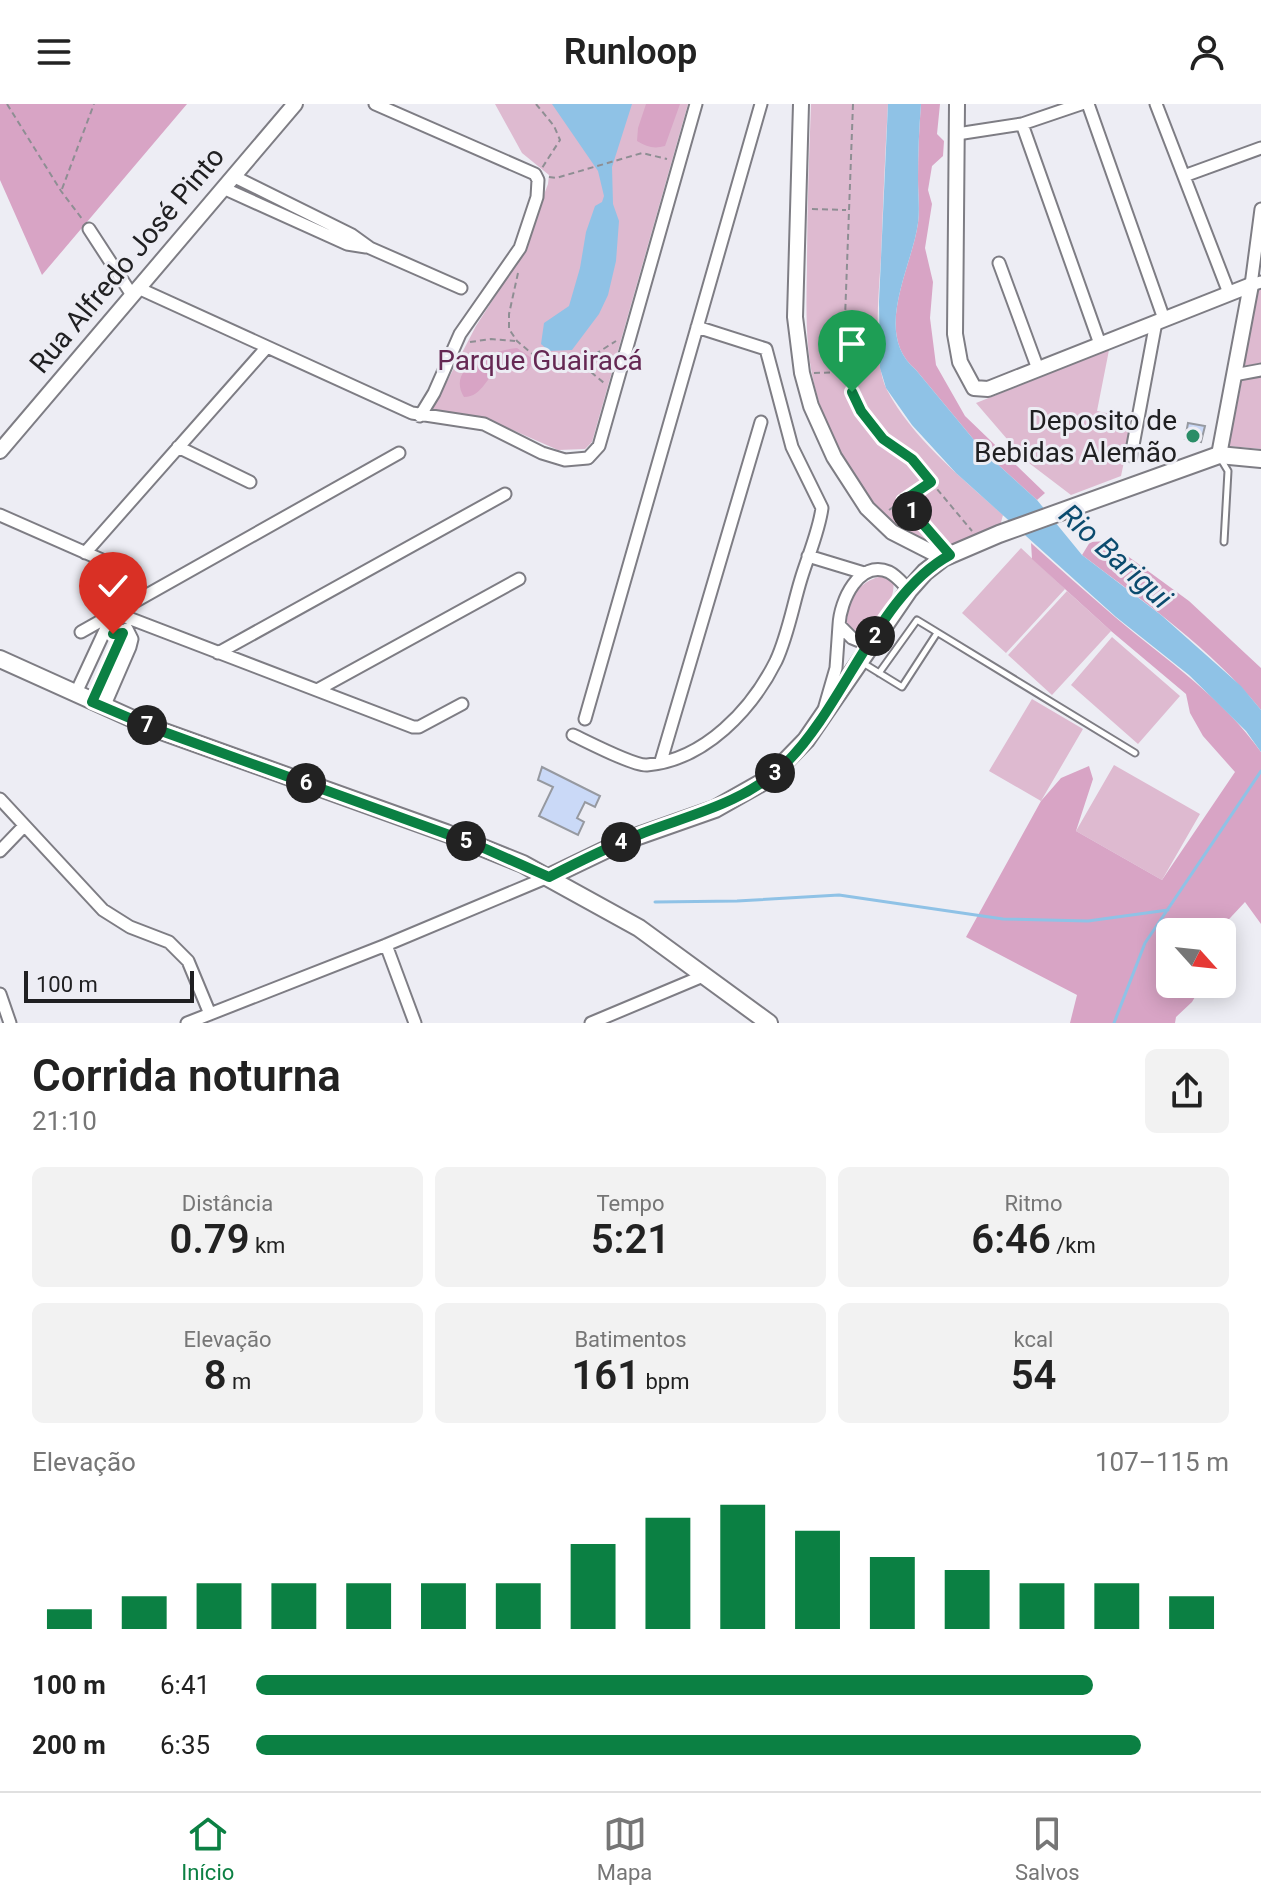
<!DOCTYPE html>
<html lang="pt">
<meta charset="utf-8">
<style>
:root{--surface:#fff;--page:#f2f2f2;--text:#222;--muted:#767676;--line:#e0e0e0;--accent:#0b8043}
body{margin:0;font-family:Roboto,sans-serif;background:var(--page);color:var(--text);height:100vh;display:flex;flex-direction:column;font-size:30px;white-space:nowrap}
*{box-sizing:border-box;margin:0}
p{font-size:26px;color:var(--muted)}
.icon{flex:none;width:44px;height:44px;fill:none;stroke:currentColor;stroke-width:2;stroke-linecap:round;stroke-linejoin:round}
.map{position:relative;height:919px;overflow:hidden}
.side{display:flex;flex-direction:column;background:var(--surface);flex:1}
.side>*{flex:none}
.needle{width:52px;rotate:117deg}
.fabs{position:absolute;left:1156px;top:814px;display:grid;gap:16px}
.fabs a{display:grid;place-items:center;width:80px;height:80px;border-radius:12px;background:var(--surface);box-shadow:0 4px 20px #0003;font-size:40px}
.scale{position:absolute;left:24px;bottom:20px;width:170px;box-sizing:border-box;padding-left:8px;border:4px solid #202022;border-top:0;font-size:22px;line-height:28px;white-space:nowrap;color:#202022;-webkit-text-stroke:6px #ededf4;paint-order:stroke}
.pin{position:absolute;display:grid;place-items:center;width:68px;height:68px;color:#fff;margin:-82px -34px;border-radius:50% 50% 50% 0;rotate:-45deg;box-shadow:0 0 8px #0007}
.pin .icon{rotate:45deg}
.km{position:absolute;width:40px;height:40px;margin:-20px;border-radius:50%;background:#222;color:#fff;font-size:22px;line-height:40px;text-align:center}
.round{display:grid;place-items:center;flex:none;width:84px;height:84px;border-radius:12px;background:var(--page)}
.headline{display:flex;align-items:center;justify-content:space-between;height:136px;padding:0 32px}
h1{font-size:44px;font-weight:600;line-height:60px}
.figures{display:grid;grid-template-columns:repeat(3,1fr);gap:12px;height:136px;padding:8px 32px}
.figures div{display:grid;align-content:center;border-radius:12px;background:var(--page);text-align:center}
.figures b{font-size:40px;font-weight:600}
.figures small{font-size:22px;font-weight:400}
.figures p{font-size:22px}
.chart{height:224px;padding:16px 32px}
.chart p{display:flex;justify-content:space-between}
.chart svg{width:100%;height:144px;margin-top:8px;stroke:var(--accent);stroke-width:6}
ul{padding:0 32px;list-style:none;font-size:26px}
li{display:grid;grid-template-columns:128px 96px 1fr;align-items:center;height:60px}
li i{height:20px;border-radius:10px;background:var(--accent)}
header{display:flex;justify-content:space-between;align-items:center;height:104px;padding:0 32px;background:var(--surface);font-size:36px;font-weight:600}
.tab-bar{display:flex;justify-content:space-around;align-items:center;height:112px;border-top:2px solid var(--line);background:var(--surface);font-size:22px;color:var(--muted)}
.tab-bar a{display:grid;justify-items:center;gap:4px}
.tab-bar .current{color:var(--accent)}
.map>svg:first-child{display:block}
.green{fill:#debad0}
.forest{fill:#d8a4c5}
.water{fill:#8fc2e6}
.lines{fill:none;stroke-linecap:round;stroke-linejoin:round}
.stream{stroke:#8fc2e6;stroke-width:3}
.building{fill:#cad9f7;stroke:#9699a0;stroke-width:2}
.service-casing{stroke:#7e7d84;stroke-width:9}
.minor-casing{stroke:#7e7d84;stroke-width:15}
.tertiary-casing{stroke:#7e7d84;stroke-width:18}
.secondary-casing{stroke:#7e7d84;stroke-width:20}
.path{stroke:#8e8e93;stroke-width:2;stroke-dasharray:6 4;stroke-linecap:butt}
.service{stroke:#fff;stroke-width:5}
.minor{stroke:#fff;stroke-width:11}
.tertiary{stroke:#fff;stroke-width:14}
.secondary{stroke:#fff;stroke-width:16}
.route-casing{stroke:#fff;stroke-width:16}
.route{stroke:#0b8043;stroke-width:10}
.poi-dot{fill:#2a8d67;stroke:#ededf4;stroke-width:3}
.labels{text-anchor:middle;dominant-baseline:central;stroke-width:6;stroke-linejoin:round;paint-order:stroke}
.street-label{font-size:28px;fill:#202022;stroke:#ededf4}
.park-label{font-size:28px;fill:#652853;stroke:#ededf4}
.poi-label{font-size:28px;fill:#202022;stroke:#ededf4;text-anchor:end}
.water-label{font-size:30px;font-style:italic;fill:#0b4b6e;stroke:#ededf4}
</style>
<header><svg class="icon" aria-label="menu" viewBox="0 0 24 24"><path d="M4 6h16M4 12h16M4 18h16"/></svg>Runloop<svg class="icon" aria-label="person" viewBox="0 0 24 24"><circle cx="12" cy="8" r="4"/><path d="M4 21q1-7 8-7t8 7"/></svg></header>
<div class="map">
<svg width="1261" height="919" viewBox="0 0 1261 919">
<rect width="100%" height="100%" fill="#ededf4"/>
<path class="green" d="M495 0H688L592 338 585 345 558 346 483 313 432 306 476 222 521 152 548 80 549 71 522 49Z
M811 0H888C885 51 883 102 881 153 879 186 872 257 887 286 913 335 962 374 1003 411L1000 422C985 429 970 437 955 441 920 451 879 410 862 384 842 354 826 326 817 291 805 250 806 207 807 164 807 110 809 55 811 0Z
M1261 185V259L1244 262 1258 186Z
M1109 246 1097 307 1133 315 1121 372 1071 391 1025 356 976 299Z
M1261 273V345L1229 342 1242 276Z
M1021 444 1065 485 1006 549 962 509Z
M883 472 893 476C897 496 878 515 868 530L857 532C830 512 856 476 883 472Z
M1067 487 1111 527 1052 591 1008 551Z
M1112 533 1180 592 1138 640 1071 581Z
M1032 595 1083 625 1041 697 989 667Z
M1114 661 1200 710 1162 776 1076 727Z"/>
<path class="forest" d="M0 0H187L42 171 0 76Z
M646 0H680L665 42C654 45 647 43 637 37L638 24Z
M921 0H940L937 30 944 37 943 52 932 62 928 86 932 100 925 144 933 178 930 214 936 261 965 312 1045 389 1037 396 984 348 916 266C872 229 912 164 918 119 920 105 918 89 918 75 918 50 919 25 921 0Z
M517 244 533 255C529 275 517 266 502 263 486 271 483 293 464 293 445 262 495 246 517 244Z
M1107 437 1189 497 1261 564V606C1212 545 1144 498 1082 451L1090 438Z
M1031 439C1059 464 1087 489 1115 513 1166 556 1222 593 1261 648V820L1245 798 1217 828H1170V880L1202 881 1192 898 1176 913 1175 919H1070L1077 891 966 833 1041 697 1061 674 1089 662 1093 675 1076 727 1162 776 1235 668 1203 632 1190 609 1186 590 1111 527 1032 455Z"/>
<path class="water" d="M552 0H632L612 63 613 100 619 117 616 157 608 191 599 210 572 246 549 247 541 240 544 219 569 202 580 164 586 128 595 102 602 98 604 92 598 67Z
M888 0H921C919 25 918 50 918 75 918 89 920 105 918 119 912 164 872 229 916 266L984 348 1037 396 1082 451 1161 511 1241 582 1261 606V648L1246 627 1189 571 1116 513 956 369 912 321 886 284 880 264 879 198Z"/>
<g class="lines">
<path class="stream" d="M655 798 737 797 839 791 1003 815 1088 817 1168 806
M1114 919 1145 839 1261 667"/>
</g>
<path class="building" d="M1188 319 1205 322 1201 338 1185 335Z
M542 663 600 692 595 703 585 698 577 714 584 718 578 731 539 712 553 683 538 676Z"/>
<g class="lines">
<defs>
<path id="service" d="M1222 357 1228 367 1224 438
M863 559 902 583 937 529
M879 569 917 516 1135 649"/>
<path id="minor" d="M375 0 535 70 538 76 537 93 520 144 460 230 434 289 420 312
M1088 0 1164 215
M1156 0 1229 189
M1022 20 1100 240
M957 30 1022 20 1081 0
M233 72 352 131 370 144 461 184
M1184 72 1261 44
M223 84 347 140 366 143
M1261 105 1251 181 1261 178
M89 125 132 191
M999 159 1038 265
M138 184 412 309 484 320 542 349 565 356 588 354 599 342 696 0
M1234 271 1261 266
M178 343 250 378
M1131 352 1156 218
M0 411 109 459
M85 449 267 243
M808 452 864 469
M126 513 413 623H419L462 600
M81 528 399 349
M869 541 852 534 839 521C840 497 859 455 889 468 897 472 903 480 909 486
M218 549 505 390
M317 586 519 475
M75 591 107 522
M92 598 123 529
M825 602 836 564 839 521
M104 603 130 543 132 535 127 525
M585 615 761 0
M573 631C588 638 634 662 647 661 705 656 752 605 776 557 788 531 793 501 801 475 808 452 819 427 822 404L792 343 766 245 697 223
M661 657 761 318
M0 695 103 806 130 823 169 838 188 857 210 910
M0 747 24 722
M386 841 415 919
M0 890 10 919
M187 919 386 841 548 773
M591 919 703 872"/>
<path id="tertiary" d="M801 0 795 213 802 269 811 302 834 353 867 404 892 428 943 454
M957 0 955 230 960 258 974 284 988 285 1251 181
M0 347 295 0
M1219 351 1251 181"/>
<path id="secondary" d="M0 555 153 624 446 729 523 760 639 824 769 919
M549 773 624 737 715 705 768 675 806 636 909 486 925 468 943 454 999 430 1219 351 1261 355"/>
</defs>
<use href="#service" class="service-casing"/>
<use href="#minor" class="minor-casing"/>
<use href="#tertiary" class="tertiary-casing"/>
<use href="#secondary" class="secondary-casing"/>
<path class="path" d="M7 0 61 87 83 116
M536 0 554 22 560 36 542 64
M853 0 845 214 851 248 852 288 861 307 883 335 912 355 972 427
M549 73 556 74 642 49 667 55
M62 85 94 0
M812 105 846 106
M518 169 509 210V225L517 237 542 258 570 262 586 256 616 237
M470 238 491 235 515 237
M572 262 591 268 604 279
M814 269 851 268
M903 397 936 435
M889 406 930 379"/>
<use href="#service" class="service"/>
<use href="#minor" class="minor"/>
<use href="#tertiary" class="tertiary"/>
<use href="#secondary" class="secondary"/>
</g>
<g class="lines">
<defs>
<path id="route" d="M113 530 123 529 92 598 153 624 477 741 549 773C580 757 611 742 643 729 693 710 744 699 785 660 844 603 879 489 950 451L903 397 931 378 912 355 883 335 861 307 852 288"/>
</defs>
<use href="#route" class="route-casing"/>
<use href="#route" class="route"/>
</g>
<circle class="poi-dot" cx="1193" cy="332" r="8"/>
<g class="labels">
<g class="street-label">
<text transform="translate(127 156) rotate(-50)">Rua Alfredo José Pinto</text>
</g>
<g class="park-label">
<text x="540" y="256">Parque Guairacá</text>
</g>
<g class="poi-label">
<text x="1177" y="316">Deposito de<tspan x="1177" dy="32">Bebidas Alemão</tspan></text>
</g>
<g class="water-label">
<text transform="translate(1116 452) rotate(42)">Rio Barigui</text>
</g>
</g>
</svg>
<div class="fabs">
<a><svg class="needle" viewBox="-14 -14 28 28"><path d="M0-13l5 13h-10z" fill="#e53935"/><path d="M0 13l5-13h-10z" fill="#767676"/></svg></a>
</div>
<div class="scale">100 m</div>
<div class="pin" style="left:852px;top:288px;background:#1e9e55"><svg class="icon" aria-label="arrive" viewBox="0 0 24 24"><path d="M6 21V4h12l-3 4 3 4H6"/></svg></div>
<div class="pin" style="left:113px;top:530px;background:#d93025"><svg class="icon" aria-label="check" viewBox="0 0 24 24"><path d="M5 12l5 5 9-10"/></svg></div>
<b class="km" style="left:912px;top:407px">1</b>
<b class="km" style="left:875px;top:532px">2</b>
<b class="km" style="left:775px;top:669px">3</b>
<b class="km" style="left:621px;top:738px">4</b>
<b class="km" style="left:466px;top:737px">5</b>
<b class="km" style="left:306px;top:679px">6</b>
<b class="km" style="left:147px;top:621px">7</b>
</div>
<section class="side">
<div class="headline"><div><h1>Corrida noturna</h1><p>21:10</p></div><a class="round"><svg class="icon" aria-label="share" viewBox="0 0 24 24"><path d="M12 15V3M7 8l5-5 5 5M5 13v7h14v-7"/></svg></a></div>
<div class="figures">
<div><p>Distância</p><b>0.79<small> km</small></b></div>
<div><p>Tempo</p><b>5:21</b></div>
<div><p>Ritmo</p><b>6:46<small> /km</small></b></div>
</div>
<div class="figures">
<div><p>Elevação</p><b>8<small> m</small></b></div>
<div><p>Batimentos</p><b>161<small> bpm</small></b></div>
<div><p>kcal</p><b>54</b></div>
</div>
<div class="chart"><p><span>Elevação</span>107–115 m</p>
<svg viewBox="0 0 160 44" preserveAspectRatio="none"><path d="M5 44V38M15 44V34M25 44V30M35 44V30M45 44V30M55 44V30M65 44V30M75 44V18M85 44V10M95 44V6M105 44V14M115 44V22M125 44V26M135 44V30M145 44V30M155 44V34"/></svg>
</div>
<ul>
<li><b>100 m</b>6:41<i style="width:86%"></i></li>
<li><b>200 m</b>6:35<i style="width:91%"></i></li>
</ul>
</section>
<nav class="tab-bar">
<a class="current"><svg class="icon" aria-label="home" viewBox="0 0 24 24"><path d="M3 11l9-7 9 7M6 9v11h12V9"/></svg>Início</a>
<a><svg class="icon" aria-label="map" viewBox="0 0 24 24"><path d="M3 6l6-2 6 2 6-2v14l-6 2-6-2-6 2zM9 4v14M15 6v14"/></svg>Mapa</a>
<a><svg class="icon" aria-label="saved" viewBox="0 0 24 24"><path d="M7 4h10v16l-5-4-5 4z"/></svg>Salvos</a>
</nav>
